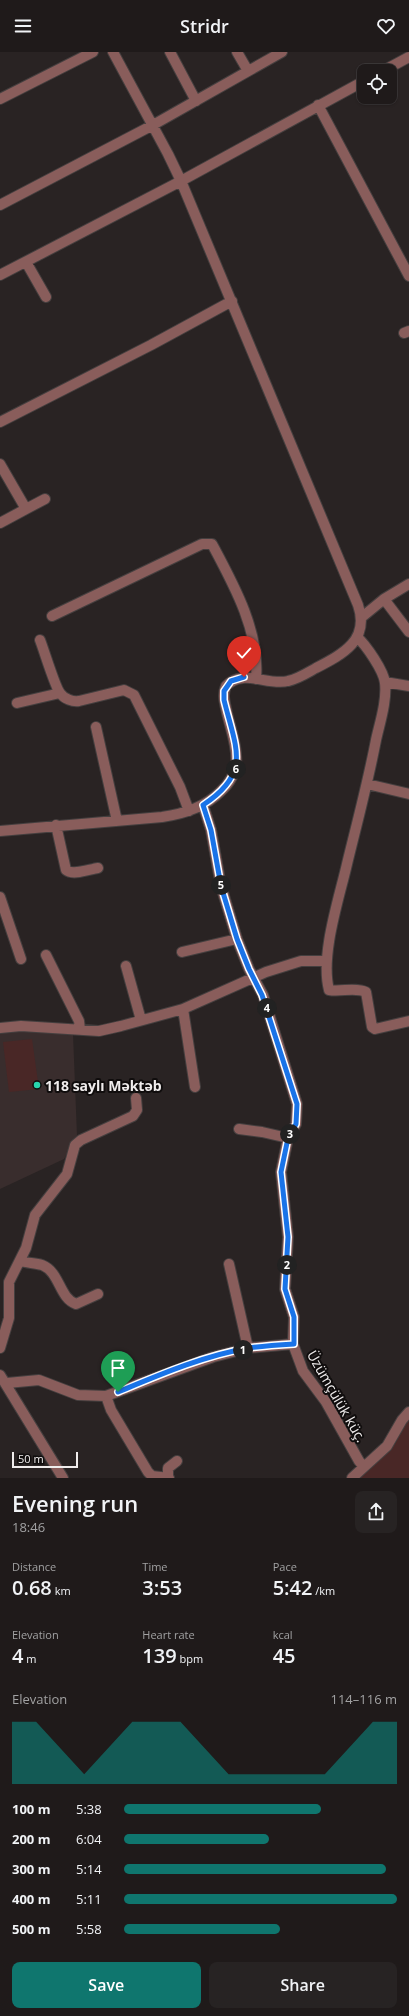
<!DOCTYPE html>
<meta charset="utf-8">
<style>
:root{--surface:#1f1a1a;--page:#272323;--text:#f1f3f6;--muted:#a1a1a2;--line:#3c3839;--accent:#0f766e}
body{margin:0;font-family:"Open Sans",sans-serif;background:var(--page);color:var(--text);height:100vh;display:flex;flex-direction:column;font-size:15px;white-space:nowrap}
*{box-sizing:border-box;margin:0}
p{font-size:13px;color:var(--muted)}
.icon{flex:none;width:22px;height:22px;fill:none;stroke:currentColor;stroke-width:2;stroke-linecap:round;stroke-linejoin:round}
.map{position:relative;height:1426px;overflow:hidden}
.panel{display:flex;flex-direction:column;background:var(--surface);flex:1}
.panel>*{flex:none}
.fabs{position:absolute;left:357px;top:12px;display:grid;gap:8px}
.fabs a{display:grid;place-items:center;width:40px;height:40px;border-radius:8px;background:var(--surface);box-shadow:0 1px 3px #0004,0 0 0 1px var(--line);font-size:20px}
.scale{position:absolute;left:12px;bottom:10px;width:66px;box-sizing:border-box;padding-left:4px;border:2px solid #f0eded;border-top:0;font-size:11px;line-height:14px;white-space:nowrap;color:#f0eded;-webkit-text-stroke:3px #100d0d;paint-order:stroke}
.pin{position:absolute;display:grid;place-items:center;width:34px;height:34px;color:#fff;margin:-41px -17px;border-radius:50% 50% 50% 0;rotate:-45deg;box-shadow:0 0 4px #0007}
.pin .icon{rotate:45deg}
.km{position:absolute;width:20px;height:20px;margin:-10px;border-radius:50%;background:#222;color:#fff;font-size:11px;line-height:20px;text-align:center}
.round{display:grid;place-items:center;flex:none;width:42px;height:42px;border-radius:8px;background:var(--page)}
.headline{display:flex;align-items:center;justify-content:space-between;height:68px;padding:0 12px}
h1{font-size:22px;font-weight:600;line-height:30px}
.figures{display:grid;grid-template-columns:repeat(3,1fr);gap:6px;height:68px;padding:4px 12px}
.figures div{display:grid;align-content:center}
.figures b{font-size:20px;font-weight:600}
.figures small{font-size:11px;font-weight:400}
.figures p{font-size:11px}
.chart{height:112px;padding:8px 12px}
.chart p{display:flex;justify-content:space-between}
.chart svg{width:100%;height:72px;margin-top:4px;fill:var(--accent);opacity:.7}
.button{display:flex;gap:8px;margin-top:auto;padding:8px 12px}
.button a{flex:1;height:46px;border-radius:8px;background:var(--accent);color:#fff;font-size:16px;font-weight:600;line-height:46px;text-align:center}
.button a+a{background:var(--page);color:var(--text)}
ul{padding:0 12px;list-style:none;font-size:13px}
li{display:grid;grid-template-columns:64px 48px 1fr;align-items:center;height:30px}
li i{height:10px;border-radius:5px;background:var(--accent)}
header{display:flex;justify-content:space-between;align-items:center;height:52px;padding:0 12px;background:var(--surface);font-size:18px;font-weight:600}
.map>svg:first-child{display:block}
.built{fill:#392d2d}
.green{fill:#492726}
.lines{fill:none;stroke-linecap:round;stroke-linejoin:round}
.minor-casing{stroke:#453f3f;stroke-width:12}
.minor{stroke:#895d5b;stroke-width:10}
.route-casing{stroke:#fff;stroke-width:8}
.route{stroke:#1a73e8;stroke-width:5}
.poi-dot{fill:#28d5ad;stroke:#100d0d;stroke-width:1.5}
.labels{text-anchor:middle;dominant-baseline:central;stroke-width:4;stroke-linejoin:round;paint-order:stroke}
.poi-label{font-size:14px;font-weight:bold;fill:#f0eded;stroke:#100d0d;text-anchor:start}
.street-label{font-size:14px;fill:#f0eded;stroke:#100d0d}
</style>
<header><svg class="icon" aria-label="menu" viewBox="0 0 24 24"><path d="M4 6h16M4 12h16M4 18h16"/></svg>Stridr<svg class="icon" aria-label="heart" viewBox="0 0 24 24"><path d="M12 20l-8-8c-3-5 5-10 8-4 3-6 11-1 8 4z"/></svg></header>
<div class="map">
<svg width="409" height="1426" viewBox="0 0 409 1426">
<rect width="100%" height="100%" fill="#292323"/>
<path class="built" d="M15 978 73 982 77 1084 64 1107 0 1137V981Z"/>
<path class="green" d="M32 987 39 1037 9 1040 3 990Z
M409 1363V1426H359L395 1392Z"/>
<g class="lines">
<defs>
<path id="minor" d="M170 0 196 49
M237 0 248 19
M383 19 409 5
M0 47 93 0
M318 53 409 224
M0 153 153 73 282 0
M26 210 46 245
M0 223 181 129 364 29
M404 281 409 279
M0 370 151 293 232 249
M0 412 26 457 0 471
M26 457 45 447
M384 547 409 580
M52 564 202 492H212C234 533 260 580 256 627
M362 565 384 547 409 532
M357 585C366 593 384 619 385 631 387 649 380 670 376 688 368 730 357 771 347 812 339 847 320 903 329 938 341 940 356 935 366 940L372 975 375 977 409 969
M40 588C44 598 55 635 60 641 64 647 73 650 79 649L124 638 134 643 180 735 189 759
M385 630 409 634
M17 651 60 641
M96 675 117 769
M367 732 409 742
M203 753 211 778 221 834 237 887 249 917 263 943 297 1052 296 1072 288 1086 281 1120 288 1185 285 1237 294 1265 293 1292 303 1319 326 1350 359 1409 364 1415
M56 773 66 818C73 824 90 817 98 816
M0 779 162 765C183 762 204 756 220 740 247 716 234 691 227 661 225 651 222 643 226 634 243 616 267 634 288 629 298 627 307 621 316 616 343 602 370 588 358 553L181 129 168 102 113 0
M0 845 21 907
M182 900 237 887
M46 903 79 969 80 977
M126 914 141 968
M183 957 195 1035
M0 976 21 974 99 979 121 974 183 957 266 920 301 909H326
M239 1077 262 1080 288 1086
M20 1209C27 1211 35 1211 42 1213 60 1220 59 1246 76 1252L98 1242
M229 1212 248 1296
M0 1296 9 1266V1230L26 1196 35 1163 67 1122 75 1093 81 1088 133 1064 137 1058 136 1046
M0 1323 63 1426
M7 1331 39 1328 78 1343 106 1344 213 1305 248 1296 293 1292
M106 1344 111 1358 148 1420 152 1424 169 1426
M168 1426V1416L177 1409
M352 1426 387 1394 402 1368 409 1360"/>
</defs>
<use href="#minor" class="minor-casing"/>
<use href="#minor" class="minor"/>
</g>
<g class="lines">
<defs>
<path id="route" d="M118 1340C159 1323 203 1304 248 1296 263 1294 278 1293 294 1292V1265L285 1237 288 1185 281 1120 288 1086 296 1072 297 1052 262 943 249 917 237 887 221 834 211 778 203 753C252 721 236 697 224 648V639L231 629 244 625"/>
</defs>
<use href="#route" class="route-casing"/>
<use href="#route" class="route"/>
</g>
<circle class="poi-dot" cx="37" cy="1033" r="4"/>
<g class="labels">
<g class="poi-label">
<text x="45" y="1033">118 saylı Məktəb</text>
</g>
<g class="street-label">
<text transform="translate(337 1344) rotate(60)">Üzümçülük küç.</text>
</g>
</g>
</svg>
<div class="fabs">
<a><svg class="icon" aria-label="locate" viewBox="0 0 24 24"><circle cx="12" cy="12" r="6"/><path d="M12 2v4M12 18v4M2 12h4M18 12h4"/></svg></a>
</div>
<div class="scale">50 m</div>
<div class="pin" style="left:118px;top:1340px;background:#1e9e55"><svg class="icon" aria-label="arrive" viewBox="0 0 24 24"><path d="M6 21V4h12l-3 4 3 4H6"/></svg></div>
<div class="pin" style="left:244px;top:625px;background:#d93025"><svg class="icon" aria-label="check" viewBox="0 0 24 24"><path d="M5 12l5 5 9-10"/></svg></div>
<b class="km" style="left:243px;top:1298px">1</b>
<b class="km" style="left:287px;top:1213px">2</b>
<b class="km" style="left:290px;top:1082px">3</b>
<b class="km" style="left:267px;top:956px">4</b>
<b class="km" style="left:221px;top:833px">5</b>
<b class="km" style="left:236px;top:717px">6</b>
</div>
<section class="panel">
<div class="headline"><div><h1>Evening run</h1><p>18:46</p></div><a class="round"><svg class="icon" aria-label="share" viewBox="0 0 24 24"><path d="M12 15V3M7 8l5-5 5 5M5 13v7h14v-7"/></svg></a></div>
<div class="figures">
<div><p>Distance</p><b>0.68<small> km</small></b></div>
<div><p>Time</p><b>3:53</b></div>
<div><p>Pace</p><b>5:42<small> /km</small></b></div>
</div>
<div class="figures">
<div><p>Elevation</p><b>4<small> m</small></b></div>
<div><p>Heart rate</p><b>139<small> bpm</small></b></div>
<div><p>kcal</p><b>45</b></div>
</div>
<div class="chart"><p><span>Elevation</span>114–116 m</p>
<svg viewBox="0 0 160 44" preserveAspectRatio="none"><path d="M0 44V6L10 6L20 22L30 38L40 22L50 6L60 6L70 6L80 22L90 38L100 38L110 38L120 38L130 38L140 22L150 6L160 6V44z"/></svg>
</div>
<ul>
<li><b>100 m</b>5:38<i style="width:72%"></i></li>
<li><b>200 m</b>6:04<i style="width:53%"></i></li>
<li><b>300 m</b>5:14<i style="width:96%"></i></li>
<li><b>400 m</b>5:11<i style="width:100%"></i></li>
<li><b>500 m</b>5:58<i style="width:57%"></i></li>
</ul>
<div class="button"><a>Save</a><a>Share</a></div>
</section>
